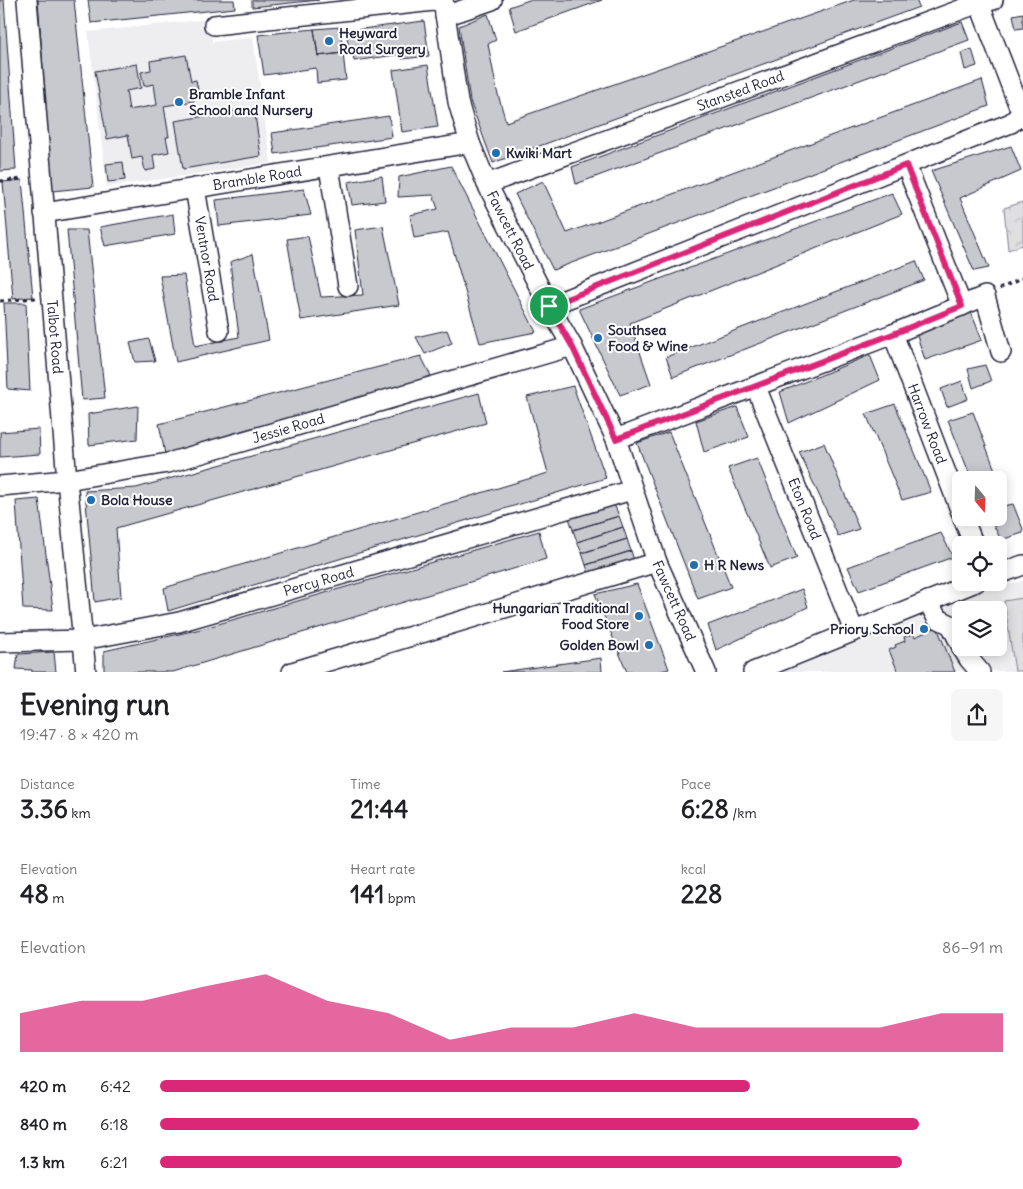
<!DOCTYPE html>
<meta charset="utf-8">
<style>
:root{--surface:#fff;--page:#f6f6f6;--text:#202124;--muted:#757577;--accent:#db2777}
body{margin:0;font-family:Delius,sans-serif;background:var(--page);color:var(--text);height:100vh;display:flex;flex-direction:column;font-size:19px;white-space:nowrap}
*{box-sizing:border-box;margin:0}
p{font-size:16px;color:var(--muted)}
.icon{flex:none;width:28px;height:28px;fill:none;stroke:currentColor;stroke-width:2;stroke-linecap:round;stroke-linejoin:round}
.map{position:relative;height:672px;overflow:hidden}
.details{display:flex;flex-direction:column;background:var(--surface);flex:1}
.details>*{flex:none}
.needle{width:32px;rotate:161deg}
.buttons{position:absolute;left:952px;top:471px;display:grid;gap:10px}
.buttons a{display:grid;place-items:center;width:55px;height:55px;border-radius:8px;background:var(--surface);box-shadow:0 2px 12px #0003;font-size:25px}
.pin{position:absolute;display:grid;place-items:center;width:42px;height:42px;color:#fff;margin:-21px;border:2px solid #fff;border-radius:50%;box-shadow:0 1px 5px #0007}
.round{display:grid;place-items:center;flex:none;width:52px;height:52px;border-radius:8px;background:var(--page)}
.overview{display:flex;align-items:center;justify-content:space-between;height:85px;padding:0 20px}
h1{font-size:28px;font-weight:700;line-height:38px}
.figures{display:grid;grid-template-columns:repeat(3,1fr);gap:8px;height:85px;padding:5px 20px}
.figures div{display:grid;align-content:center}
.figures b{font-size:25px;font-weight:700}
.figures small{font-size:14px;font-weight:400}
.figures p{font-size:14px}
.chart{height:140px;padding:10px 20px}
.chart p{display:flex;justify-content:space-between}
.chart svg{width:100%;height:90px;margin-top:5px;fill:var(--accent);opacity:.7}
ul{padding:0 20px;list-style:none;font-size:16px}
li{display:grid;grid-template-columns:80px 60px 1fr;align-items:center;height:38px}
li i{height:12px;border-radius:6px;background:var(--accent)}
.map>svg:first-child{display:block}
.built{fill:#eeeef1;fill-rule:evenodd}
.grass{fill:#dfdfe2;stroke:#80808e}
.park{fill:url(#park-crowns);stroke:#80808e}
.building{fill:#c8c8cf;stroke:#22223b}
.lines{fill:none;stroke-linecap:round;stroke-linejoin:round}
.minor-casing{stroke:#22223b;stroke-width:22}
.path{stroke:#22223b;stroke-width:3;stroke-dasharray:4 4;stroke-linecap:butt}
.minor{stroke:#fff;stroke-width:19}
.route-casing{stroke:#fff;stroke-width:10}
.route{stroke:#db2777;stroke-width:6}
.poi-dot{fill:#1f6fb2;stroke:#fff;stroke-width:2}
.labels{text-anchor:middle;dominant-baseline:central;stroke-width:4;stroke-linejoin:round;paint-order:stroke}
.poi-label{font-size:14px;font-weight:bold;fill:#22223b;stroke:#fff;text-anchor:start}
.street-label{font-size:14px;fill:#22223b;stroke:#fff}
</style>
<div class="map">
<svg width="1023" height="672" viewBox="0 0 1023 672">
<defs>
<pattern id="park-crowns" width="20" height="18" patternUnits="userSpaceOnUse" patternTransform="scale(1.25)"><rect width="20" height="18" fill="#dfdfe2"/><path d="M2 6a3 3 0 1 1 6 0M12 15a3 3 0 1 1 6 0" fill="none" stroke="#bfbfc3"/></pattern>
</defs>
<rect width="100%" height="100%" fill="#fff"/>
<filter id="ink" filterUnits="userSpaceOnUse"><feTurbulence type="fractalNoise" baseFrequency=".02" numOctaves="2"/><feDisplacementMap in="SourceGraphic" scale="10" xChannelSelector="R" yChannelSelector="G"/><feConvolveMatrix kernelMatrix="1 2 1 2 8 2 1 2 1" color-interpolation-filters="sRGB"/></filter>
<g filter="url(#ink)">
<path class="built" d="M210 19 212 42 253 37 271 163 107 187 88 32Z
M1023 581V671L779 672 990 588ZM961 610H999V648H961Z"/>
<path class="grass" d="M1023 598V671H1015L1004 601Z"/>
<path class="park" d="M1023 202V245L1008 250 1004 208Z"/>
<path class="building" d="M0 0H4L16 170 0 171Z
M38 0H74L93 187 52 191Z
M88 0H234L235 8 91 23Z
M252 0H319L252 7Z
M529 0H602L516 31 509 7Z
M854 0H916L919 7 493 163 470 101 459 26 488 14 496 40 488 44 497 91 506 122Z
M1023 13V28L1016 29 1013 15Z
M424 21 429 56 402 59V54L354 61 352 49 349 50 346 31Z
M962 22 969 40 576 184 572 167Z
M340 27 343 53 318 56 314 29Z
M314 29 318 56 343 53 346 80 317 83 316 68 264 75 258 35Z
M972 49 977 66 965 70 961 53Z
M186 55 191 81 196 80 198 90 192 91 194 101 164 106 169 137H166L169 152 153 155 155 169 145 171 142 157 132 159 128 135 107 139 95 71 137 64 141 88 126 91 129 110 157 105 154 84 144 86 141 72 151 70 150 61Z
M428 65 438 127 402 132 393 70Z
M982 80 989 106 553 270 515 194 543 181 567 233Z
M254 108 261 156 183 169 175 121Z
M389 116 392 137 275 154 272 133Z
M1011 146 1021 171 960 198 989 268 974 271 931 171Z
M123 162 125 180 108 182 106 164Z
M451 166 536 332 480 343 448 232 414 238 410 215 438 209 433 195 398 197 399 177Z
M382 176 385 201 352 205 348 182Z
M22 180 33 297 13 299 3 182Z
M304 189 311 215 219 226 216 200Z
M892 193 902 214 630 323 651 384 620 395 579 309Z
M173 214 175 234 105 246 100 227Z
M383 226 399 305 301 320 287 239 308 236 321 297 363 295 355 230Z
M67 230H87L105 398 82 400Z
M253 254 269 340 176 362 160 276 184 275 195 346 239 337 230 262Z
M916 261 924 280 673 377 666 357Z
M4 303H26L30 391 8 389Z
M971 312 982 340 925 360 916 333Z
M447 330 452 343 425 354 416 337Z
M149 339 155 361 135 362 130 343Z
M870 355 880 380 789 423 780 392Z
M421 356 433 380 165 454 159 424Z
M985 365 991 381 973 388 968 369Z
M962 381 968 399 947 407 941 389Z
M573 386 606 478 168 611 164 588 548 473 527 397Z
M479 393 486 423 116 528 121 597 95 602 85 491 136 488Z
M895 404 931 492 902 500 866 414Z
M138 406 137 439 89 445 88 414Z
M737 407 749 437 704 452 696 421Z
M973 412 998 478 990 480H972L948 420Z
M39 429 40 454 0 457V432Z
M669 432 731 587 698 599 637 443Z
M824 443 859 529 838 536 799 452Z
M757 458 797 558 770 568 728 468Z
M39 499 53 610 23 609 16 501Z
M614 504 619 516 573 530 569 518Z
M1013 504 1023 529V533L1001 540 990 518H999V507Z
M619 516 623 527 577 542 573 530Z
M623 527 627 539 582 553 577 542Z
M539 531 546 559 173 672H104V651L201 629Z
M941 533 953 557 859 591 848 567Z
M627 539 631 551 586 565 582 553Z
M631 551 635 563 590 577 586 565Z
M637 584 669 669 657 672H627L595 594Z
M802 589 808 607 716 650 708 625Z
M937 627 955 672H898L889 650 896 647 895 645 905 641 904 637 913 634 915 637Z
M54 652 56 672H32V670L16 669 18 654Z
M601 658 602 672H501Z"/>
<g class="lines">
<defs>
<g id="minor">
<path id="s1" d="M27 0 67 480 86 672"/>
<path id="s2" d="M443 0 458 102 470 143 487 184 549 306 572 346 616 439 657 562 706 672"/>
<path d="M979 3 1020 109V115L1023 118"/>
<path d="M445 16 492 0"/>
<path d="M214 25 443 0"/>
<path d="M906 165 962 306"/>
<path d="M329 167 348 286"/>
<path id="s3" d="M487 184 979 3 993 0"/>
<path id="s4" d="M195 188 219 331"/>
<path id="s5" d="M44 213 470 143"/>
<path d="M549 306 1011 123 1020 115"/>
<path id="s6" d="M893 334 961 512"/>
<path id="s7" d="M756 387 854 631"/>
<path d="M616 439 893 334 985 296 1001 352"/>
<path id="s8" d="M0 486 67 480 168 463 572 346"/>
<path d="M963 518 974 545"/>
<path d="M999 574 1023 565"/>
<path d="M928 601 937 618 951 625 961 645"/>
<path id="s9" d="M0 642 83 640 179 622 632 490"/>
<path d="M962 648 969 659 980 672"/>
<path d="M292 672 657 562"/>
<path d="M753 672 976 582"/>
</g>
</defs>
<use href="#minor" class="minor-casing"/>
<path class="path" d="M0 181 24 179
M999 289 1023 278
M0 301 36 298"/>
<use href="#minor" class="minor"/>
</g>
</g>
<g class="lines" filter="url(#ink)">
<defs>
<path id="route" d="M906 165 962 306 893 334 616 439 572 346 549 306Z"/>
</defs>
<use href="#route" class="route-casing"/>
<use href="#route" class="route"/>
</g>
<g class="poi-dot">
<circle cx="329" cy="41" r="5"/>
<circle cx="179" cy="102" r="5"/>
<circle cx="496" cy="153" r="5"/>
<circle cx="598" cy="338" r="5"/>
<circle cx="91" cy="500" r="5"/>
<circle cx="694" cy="565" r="5"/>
<circle cx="639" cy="616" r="5"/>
<circle cx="924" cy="629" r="5"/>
<circle cx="649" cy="645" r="5"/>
</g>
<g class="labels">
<g class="poi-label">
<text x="339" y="33">Heyward<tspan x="339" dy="16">Road Surgery</tspan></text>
<text x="189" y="94">Bramble Infant<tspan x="189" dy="16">School and Nursery</tspan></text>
<text x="506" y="153">Kwiki Mart</text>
<text x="608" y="330">Southsea<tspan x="608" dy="16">Food &amp; Wine</tspan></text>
<text x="101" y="500">Bola House</text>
<text x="704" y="565">H R News</text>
<text x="629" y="608" text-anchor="end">Hungarian Traditional<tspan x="629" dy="16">Food Store</tspan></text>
<text x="914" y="629" text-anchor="end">Priory School</text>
<text x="639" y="645" text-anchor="end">Golden Bowl</text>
</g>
<g class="street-label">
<text stroke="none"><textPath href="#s3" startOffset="270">Stansted Road</textPath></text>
<text stroke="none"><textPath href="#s5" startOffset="216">Bramble Road</textPath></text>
<text stroke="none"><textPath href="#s2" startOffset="242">Fawcett Road</textPath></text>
<text stroke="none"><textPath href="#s4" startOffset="72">Ventnor Road</textPath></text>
<text stroke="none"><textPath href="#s1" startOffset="338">Talbot Road</textPath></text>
<text stroke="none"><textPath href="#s6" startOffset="96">Harrow Road</textPath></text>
<text stroke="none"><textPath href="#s8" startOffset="295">Jessie Road</textPath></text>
<text stroke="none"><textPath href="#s7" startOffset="131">Eton Road</textPath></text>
<text stroke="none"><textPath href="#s9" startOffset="326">Percy Road</textPath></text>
<text stroke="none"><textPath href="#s2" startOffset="648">Fawcett Road</textPath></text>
</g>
</g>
</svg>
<div class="buttons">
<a><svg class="needle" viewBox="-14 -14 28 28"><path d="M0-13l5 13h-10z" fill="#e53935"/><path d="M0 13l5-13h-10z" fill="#757577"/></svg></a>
<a><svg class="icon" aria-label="locate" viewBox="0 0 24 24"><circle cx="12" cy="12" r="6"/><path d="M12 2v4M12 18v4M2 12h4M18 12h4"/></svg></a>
<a><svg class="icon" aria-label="layers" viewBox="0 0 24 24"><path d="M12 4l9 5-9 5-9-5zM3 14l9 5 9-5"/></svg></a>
</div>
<div class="pin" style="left:549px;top:306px;background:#1e9e55"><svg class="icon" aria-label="arrive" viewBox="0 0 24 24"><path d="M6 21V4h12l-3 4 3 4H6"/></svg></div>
</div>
<section class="details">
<div class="overview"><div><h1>Evening run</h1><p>19:47 · 8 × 420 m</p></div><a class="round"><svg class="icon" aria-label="share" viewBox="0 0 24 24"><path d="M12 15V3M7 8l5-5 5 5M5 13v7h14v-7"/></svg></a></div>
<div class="figures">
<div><p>Distance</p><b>3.36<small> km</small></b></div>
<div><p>Time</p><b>21:44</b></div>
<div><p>Pace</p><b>6:28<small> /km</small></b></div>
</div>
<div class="figures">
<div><p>Elevation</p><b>48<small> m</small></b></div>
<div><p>Heart rate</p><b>141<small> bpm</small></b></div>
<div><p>kcal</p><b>228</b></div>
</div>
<div class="chart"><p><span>Elevation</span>86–91 m</p>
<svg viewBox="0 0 160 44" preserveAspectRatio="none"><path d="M0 44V25L10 19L20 19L30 12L40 6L50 19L60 25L70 38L80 32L90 32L100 25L110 32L120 32L130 32L140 32L150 25L160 25V44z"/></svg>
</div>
<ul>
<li><b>420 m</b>6:42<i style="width:70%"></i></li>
<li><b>840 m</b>6:18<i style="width:90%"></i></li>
<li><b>1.3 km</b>6:21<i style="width:88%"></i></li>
</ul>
</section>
